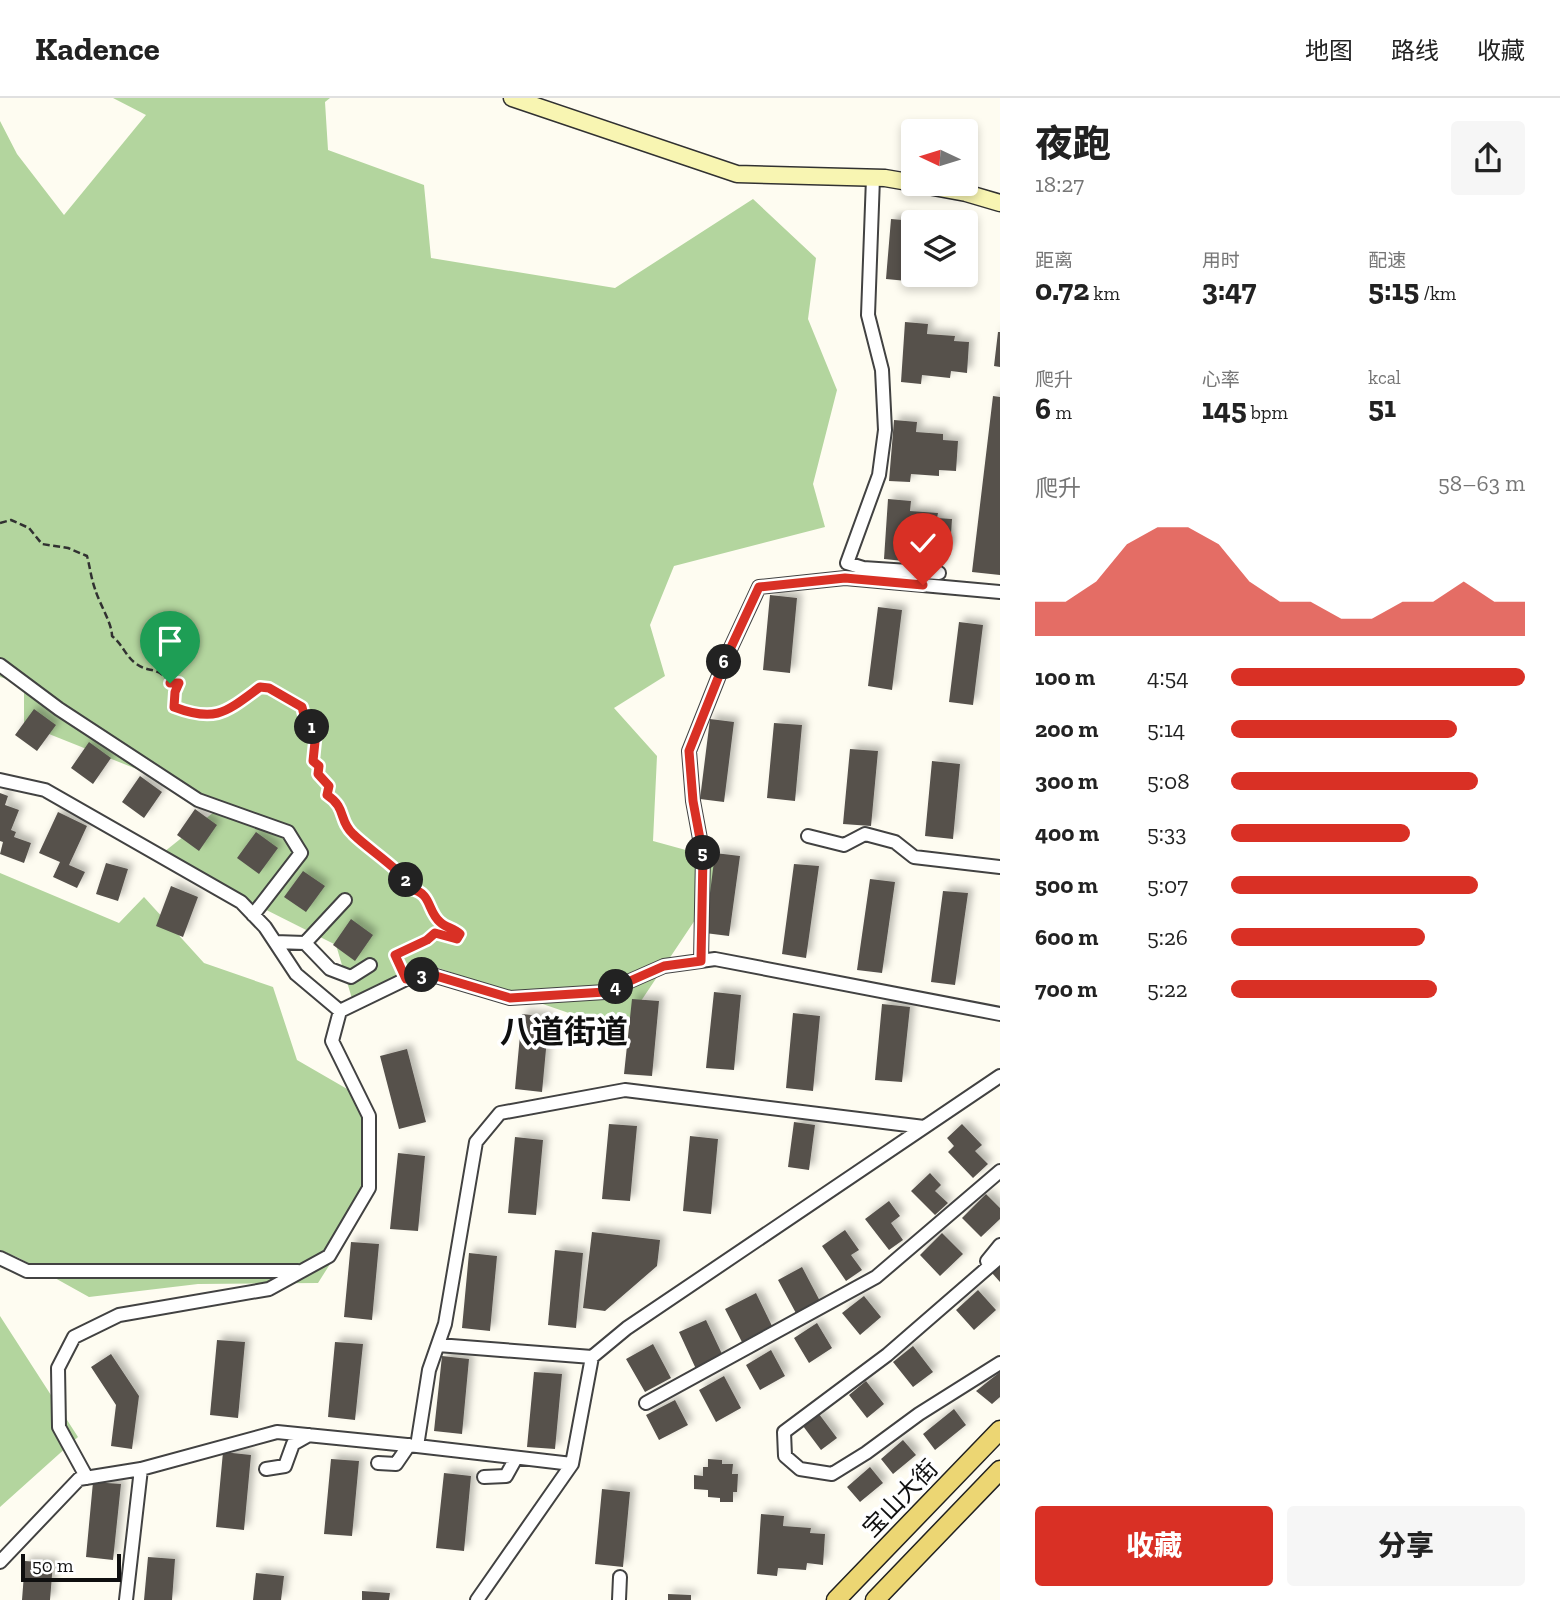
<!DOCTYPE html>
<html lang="zh">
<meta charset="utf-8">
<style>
:root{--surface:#fff;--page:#f6f6f6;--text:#222;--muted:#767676;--line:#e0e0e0;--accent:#d93025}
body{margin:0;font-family:"Zilla Slab","Noto Sans SC",serif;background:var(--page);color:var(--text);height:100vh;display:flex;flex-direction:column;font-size:26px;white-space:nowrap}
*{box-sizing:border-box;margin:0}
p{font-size:23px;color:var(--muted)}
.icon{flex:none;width:38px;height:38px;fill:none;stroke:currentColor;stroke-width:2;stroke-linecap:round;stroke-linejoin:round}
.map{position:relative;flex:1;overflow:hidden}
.side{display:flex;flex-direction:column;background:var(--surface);width:560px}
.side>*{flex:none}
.needle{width:46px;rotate:274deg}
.controls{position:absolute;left:901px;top:21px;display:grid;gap:14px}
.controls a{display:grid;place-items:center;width:77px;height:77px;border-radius:7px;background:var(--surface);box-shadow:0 4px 10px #0003;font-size:35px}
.scale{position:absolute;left:21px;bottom:18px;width:100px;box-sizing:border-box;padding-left:7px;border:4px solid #0f0f0f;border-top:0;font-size:19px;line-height:24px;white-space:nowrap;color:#0f0f0f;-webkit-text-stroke:5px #fff;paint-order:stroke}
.pin{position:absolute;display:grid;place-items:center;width:60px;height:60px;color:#fff;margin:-72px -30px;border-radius:50% 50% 50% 0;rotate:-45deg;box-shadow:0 0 7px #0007}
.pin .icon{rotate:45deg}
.km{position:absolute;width:35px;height:35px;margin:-18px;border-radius:50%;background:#222;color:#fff;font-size:19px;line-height:35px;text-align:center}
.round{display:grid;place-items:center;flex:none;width:74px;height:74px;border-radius:7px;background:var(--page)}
.overview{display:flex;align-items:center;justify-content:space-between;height:119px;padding:0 35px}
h1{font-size:38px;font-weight:800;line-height:52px}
.figures{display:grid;grid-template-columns:repeat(3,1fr);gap:10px;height:119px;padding:7px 35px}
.figures div{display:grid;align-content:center}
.figures b{font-size:30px;font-weight:800}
.figures small{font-size:19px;font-weight:400}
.figures p{font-size:19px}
.chart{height:196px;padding:14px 35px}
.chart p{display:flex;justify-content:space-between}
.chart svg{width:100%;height:126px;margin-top:7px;fill:var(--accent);opacity:.7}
.primary-button{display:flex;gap:14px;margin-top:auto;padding:14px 35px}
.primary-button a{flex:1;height:80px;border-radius:7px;background:var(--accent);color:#fff;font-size:28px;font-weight:800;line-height:80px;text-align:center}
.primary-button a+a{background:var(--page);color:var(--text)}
ul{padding:0 35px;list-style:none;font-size:23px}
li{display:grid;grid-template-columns:112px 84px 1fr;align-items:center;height:52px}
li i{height:18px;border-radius:9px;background:var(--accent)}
header{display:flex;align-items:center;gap:42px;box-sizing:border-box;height:98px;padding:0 35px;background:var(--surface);border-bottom:2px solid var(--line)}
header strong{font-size:33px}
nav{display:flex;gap:38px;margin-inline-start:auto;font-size:24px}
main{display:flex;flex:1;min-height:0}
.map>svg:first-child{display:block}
.forest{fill:#b3d59e}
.building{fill:#56514c;filter:url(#shadow)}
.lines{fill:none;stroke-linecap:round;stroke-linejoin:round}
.street-casing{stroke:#424242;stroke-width:16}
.secondary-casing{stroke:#313131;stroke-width:19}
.primary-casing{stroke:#202020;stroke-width:21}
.path{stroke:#313131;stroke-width:2.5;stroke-dasharray:7 3.5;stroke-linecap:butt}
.street{stroke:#fff;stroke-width:12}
.secondary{stroke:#f8f5b2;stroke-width:16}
.primary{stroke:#ecd673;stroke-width:18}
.route-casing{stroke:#fff;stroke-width:14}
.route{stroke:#d93025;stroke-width:9}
.labels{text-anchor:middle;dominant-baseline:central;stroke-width:7;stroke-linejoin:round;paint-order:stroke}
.street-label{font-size:24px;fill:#0f0f0f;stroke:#fff}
.district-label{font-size:32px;font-weight:bold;fill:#0f0f0f;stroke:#fff}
</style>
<header>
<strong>Kadence</strong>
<nav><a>地图</a><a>路线</a><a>收藏</a></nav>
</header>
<main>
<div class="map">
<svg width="1000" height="1502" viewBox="0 0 1000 1502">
<defs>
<filter id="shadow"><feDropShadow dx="5" dy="-5" stdDeviation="3.5" flood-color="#0004"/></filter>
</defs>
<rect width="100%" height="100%" fill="#fefcf1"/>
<path class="forest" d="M113 0H330L325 4 328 52 424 87 431 160 615 190 753 101 816 160 808 221 837 292 813 386 825 429 674 468 650 527 665 578 614 610 657 658 653 743 733 765 621 933 424 865 353 904 336 847 159 758 224 706 24 626V586L0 579V23L17 56 64 117 146 17Z
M0 775 119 825 144 799 204 865 273 889 297 962 361 999 370 1103 318 1185 198 1186 89 1199 19 1160 0 1152Z
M0 1218 78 1339 0 1409Z"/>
<path class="building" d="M891 121 914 123V175L907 174V183L886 181Z
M905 224 928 226 927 236 955 238 954 243 969 244 967 275 951 273 950 280 922 277 921 286 901 284Z
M998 234H1000V269L994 268Z
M993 298 1000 299V477L972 474Z
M894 322 917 324 916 334 943 336V342L958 343 956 373 939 372V378L911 376 910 384 889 383Z
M888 401 911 403 910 413 938 415 937 420 952 421 950 452 933 451V457L905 455 904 463 884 461Z
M770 497 797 500 790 575 763 572Z
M878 509 902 512 892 592 868 588Z
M959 524 983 527 973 607 949 604Z
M34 611 56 627 37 653 15 637Z
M710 621 734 624 724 704 700 701Z
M774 625 802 627 795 703 767 700Z
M89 644 111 660 93 686 71 670Z
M850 651 878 653 871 728 843 726Z
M932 663 960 666 953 741 925 738Z
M140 678 162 694 144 720 122 704Z
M0 695 8 698 5 707 19 712 11 732 16 734 14 739 31 745 24 765 0 756 3 744 0 743Z
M195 711 217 727 199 753 177 737Z
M58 714 87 728 69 767 85 774 77 790 53 779 60 764 39 755Z
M256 734 278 750 259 776 237 760Z
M715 755 740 758 729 838 705 835Z
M106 765 128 771 118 803 96 796Z
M794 766 819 768 806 860 782 856Z
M303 773 325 788 306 814 284 799Z
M870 781 895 784 882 875 857 872Z
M171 788 198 799 183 839 156 828Z
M943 793 968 795 955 887 931 884Z
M351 821 373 837 355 863 333 847Z
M714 894 741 897 734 972 706 970Z
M632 901 659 903 652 978 624 976Z
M882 906 910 909 902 984 875 982Z
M793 915 820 918 813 993 786 990Z
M522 916 549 919 542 994 515 991Z
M407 951 426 1024 399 1031 380 958Z
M794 1024 815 1027 809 1072 788 1069Z
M609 1026 637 1028 630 1103 602 1101Z
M962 1026 982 1047 975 1053 988 1066 973 1080 948 1054 954 1048 947 1040Z
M690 1038 718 1041 711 1116 683 1113Z
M515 1039 543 1042 536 1117 508 1115Z
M398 1055 425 1058 418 1133 390 1131Z
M930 1075 941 1087 935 1093 948 1105 935 1117 911 1093Z
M986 1096 1000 1110V1121L981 1139 962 1120Z
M889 1103 900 1118 891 1125 903 1142 889 1152 865 1121Z
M845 1132 859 1152 851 1157 862 1172 846 1183 822 1148Z
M592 1134 660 1142 657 1168 605 1213 583 1210Z
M942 1135 963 1156 940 1178 920 1157Z
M351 1144 379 1146 372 1222 344 1219Z
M555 1152 583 1155 576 1230 548 1227Z
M469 1155 497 1158 490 1233 462 1230Z
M1000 1168V1184L992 1175Z
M802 1169 821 1205 797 1217 778 1182Z
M978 1192 996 1212 974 1232 956 1212Z
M756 1195 772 1228 742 1244 725 1211Z
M864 1198 881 1219 860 1237 842 1215Z
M706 1222 723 1258 696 1271 679 1234Z
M817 1225 832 1250 809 1265 794 1240Z
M217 1242 245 1244 238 1320 210 1317Z
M335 1244 363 1246 355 1322 328 1319Z
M653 1246 671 1280 645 1294 626 1261Z
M913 1248 933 1274 913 1289 893 1264Z
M771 1252 785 1278 760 1292 746 1267Z
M111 1256 139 1298 132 1351 111 1348 116 1307 91 1269Z
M442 1258 469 1261 462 1336 434 1333Z
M534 1274 562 1276 555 1351 527 1349Z
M1000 1274V1299L992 1306 976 1293Z
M724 1278 741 1310 716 1324 699 1292Z
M866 1283 884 1306 867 1320 849 1297Z
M675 1302 688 1327 659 1342 646 1317Z
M954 1311 966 1327 935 1352 923 1336Z
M819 1316 837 1340 821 1352 803 1328Z
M903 1342 916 1357 893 1376 881 1361Z
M223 1354 251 1357 244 1432 216 1429Z
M331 1361 359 1363 352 1438 324 1436Z
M708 1361 722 1362V1366H733L732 1376H738L737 1394H733V1404H720V1400L708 1399V1392L694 1391V1377L703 1378V1369H708Z
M870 1369 883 1385 860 1404 847 1389Z
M444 1375 471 1378 464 1453 436 1450Z
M93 1384 121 1386 113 1462 86 1459Z
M602 1391 630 1394 623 1469 595 1466Z
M761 1416 784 1418 783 1428 811 1430 810 1435 825 1436 823 1467 807 1465 806 1472 778 1470 777 1478 757 1476Z
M148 1459 175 1461 172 1502H144Z
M25 1463 53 1465 50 1502H22Z
M256 1475 284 1478 281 1502H253Z
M362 1493 390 1495 389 1502H362Z
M668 1496 691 1497V1502H668Z"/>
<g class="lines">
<defs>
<path id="street" d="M873 80 868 217 882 272 885 332 879 377 847 465 863 470 939 475
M0 567 59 611 198 702 288 734 301 755 253 817
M0 682 45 692 241 804 265 829 296 876 340 913
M808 738 844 747 865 736 895 744 914 759 1000 769
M275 844 305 845 345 802
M305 845 330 871 351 879 370 867
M701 863 703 757 693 703 689 653 726 560 759 489 845 480 1000 494
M1000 1159 887 1257 784 1334 785 1358 800 1371 832 1376 866 1355 919 1316 1000 1265
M0 1160 27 1173H298
M987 1163 1000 1147
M438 1247 592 1259
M646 1305 876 1179 1000 1073
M417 1348 572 1366
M378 1365 396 1366 409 1347
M266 1371 285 1368 293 1346 309 1337
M484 1379 506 1378 516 1360
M87 1380 59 1329 58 1270 74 1239 119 1217 269 1191 329 1158 369 1090V1018L332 943 340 913 406 881 426 875 510 900 605 894 664 868 715 861 1000 916
M0 1464 79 1381 141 1371 277 1334 417 1348 429 1272 445 1226 476 1044 500 1015 625 992 924 1029
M126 1502 141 1371
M477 1502 572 1366 592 1259 627 1230 1000 978
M619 1502 620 1479"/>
<path id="secondary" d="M512 0 737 76 885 80 914 85
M917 86 966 95 1000 105"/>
<path id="primary" d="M836 1502 1000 1332
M875 1502 1000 1372"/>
</defs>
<use href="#street" class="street-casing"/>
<use href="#secondary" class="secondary-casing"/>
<use href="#primary" class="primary-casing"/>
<path class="path" d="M0 425 11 422 29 430 42 446 68 450 87 458C90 469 91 480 95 491 99 505 112 525 112 538 123 547 125 557 135 565 149 576 157 567 170 585H179L175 594 174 609C216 625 226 614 260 589L269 590 301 609 305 621 316 634 312 663 319 668 318 676 329 688 327 697C347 710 338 722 353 736 369 752 404 772 412 791 432 795 427 813 440 824 446 830 454 830 460 836L458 841 435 835C423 845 409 849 395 857L400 868"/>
<use href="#street" class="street"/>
<use href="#secondary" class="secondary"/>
<use href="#primary" class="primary"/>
</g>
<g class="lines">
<defs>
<path id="route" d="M170 585H179L175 594 174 609C216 625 226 614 260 589L269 590 302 609 305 621 316 634 313 663 319 668 318 676 329 688 327 697C347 710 338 722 353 736 369 752 404 773 411 791 432 795 427 813 440 824 446 830 454 830 460 836L457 841 435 835 427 842 395 857 406 881 426 875 510 900 605 894 664 868 701 863 703 757 693 703 689 653 726 560 759 489 845 480 923 487"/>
</defs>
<use href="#route" class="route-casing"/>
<use href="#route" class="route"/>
</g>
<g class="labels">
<g class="street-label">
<text transform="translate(900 1400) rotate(-46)">宝山大街</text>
</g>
<g class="district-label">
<text x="564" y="934">八道街道</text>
</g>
</g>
</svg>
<div class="controls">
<a><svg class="needle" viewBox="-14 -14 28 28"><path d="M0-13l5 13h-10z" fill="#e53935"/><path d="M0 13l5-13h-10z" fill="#767676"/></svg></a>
<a><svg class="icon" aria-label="layers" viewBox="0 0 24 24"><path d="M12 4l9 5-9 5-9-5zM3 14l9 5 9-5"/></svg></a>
</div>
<div class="scale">50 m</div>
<div class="pin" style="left:170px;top:585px;background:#1e9e55"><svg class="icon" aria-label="arrive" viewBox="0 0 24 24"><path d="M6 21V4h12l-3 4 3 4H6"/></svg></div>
<div class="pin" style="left:923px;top:487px;background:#d93025"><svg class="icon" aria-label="check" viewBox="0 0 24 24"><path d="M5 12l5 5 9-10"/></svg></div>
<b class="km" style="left:312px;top:629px">1</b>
<b class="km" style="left:406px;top:782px">2</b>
<b class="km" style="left:422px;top:877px">3</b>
<b class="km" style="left:616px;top:889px">4</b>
<b class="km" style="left:703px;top:755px">5</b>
<b class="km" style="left:724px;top:564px">6</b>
</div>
<section class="side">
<div class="overview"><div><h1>夜跑</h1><p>18:27</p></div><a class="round"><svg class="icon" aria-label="share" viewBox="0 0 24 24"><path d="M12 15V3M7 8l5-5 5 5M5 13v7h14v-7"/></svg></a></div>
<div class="figures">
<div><p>距离</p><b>0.72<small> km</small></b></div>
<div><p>用时</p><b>3:47</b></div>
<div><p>配速</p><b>5:15<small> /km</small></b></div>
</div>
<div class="figures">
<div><p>爬升</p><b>6<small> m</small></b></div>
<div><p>心率</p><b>145<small> bpm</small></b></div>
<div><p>kcal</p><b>51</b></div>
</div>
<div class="chart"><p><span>爬升</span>58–63 m</p>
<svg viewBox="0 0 160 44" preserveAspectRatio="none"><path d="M0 44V32L10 32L20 25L30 12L40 6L50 6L60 12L70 25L80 32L90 32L100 38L110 38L120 32L130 32L140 25L150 32L160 32V44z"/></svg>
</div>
<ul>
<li><b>100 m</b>4:54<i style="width:100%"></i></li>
<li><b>200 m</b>5:14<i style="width:77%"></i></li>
<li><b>300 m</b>5:08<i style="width:84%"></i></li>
<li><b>400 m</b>5:33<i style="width:61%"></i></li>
<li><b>500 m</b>5:07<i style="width:84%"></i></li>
<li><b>600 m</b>5:26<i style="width:66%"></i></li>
<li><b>700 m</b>5:22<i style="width:70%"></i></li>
</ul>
<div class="primary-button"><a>收藏</a><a>分享</a></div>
</section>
</main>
